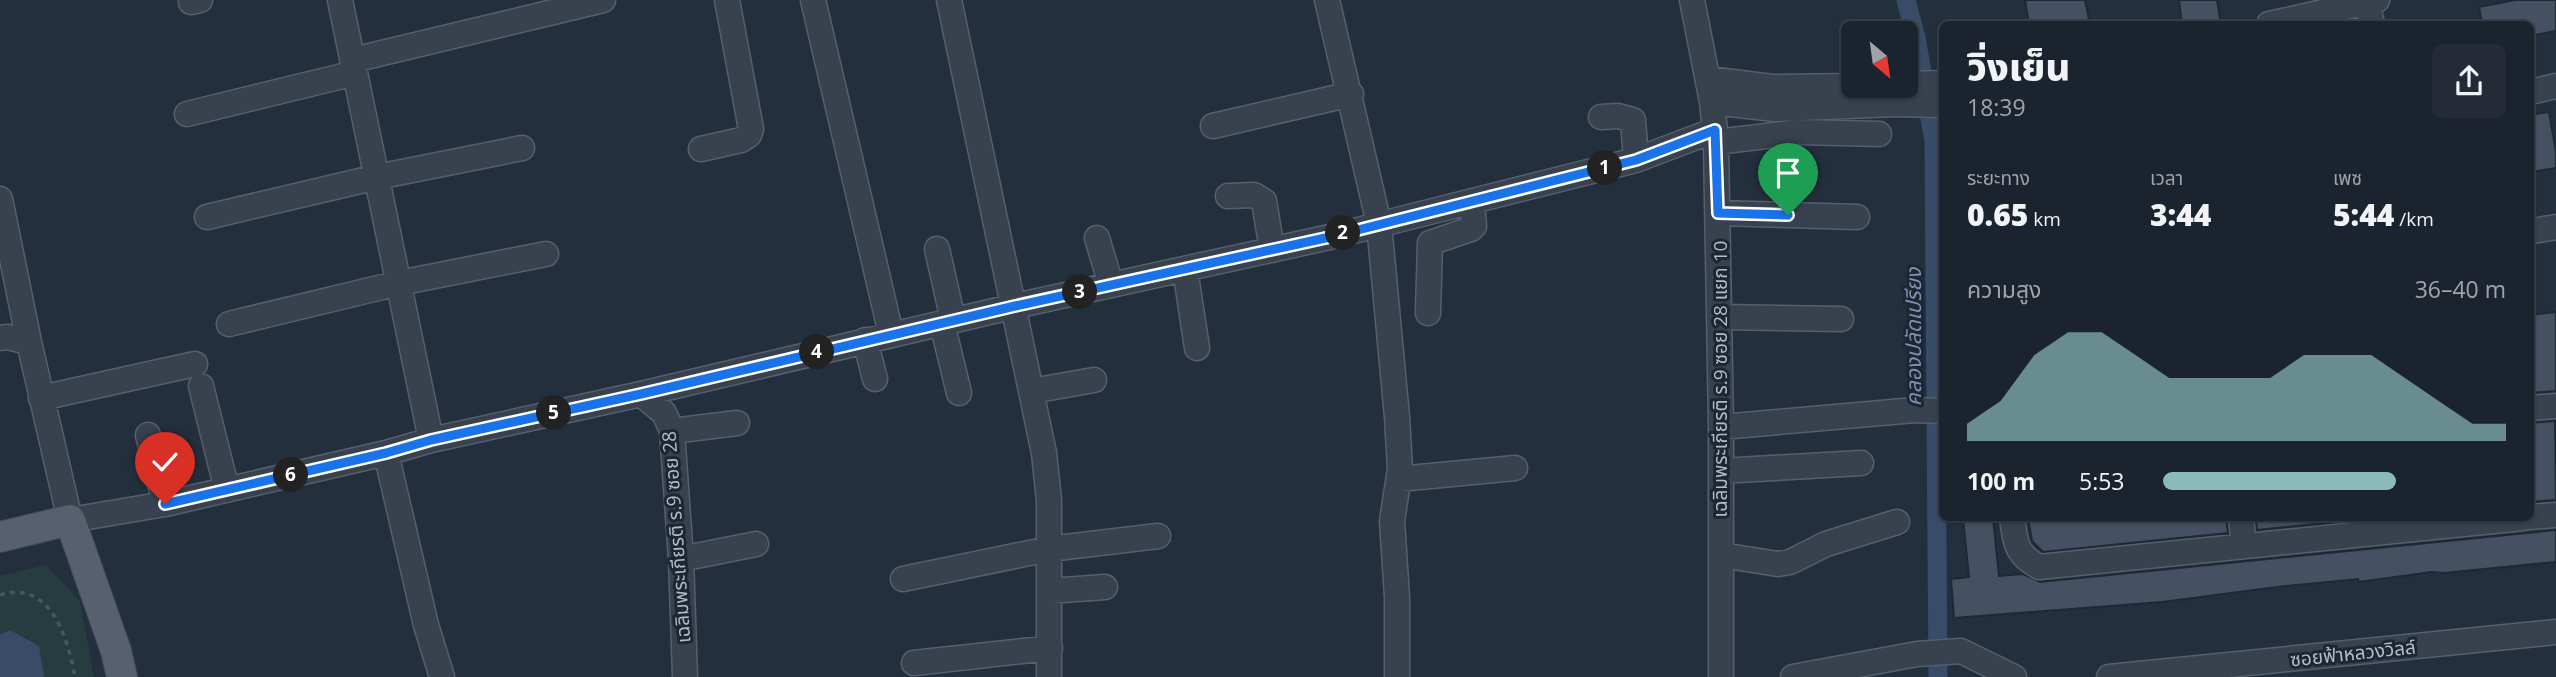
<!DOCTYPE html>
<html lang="th">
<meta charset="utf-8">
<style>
:root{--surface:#1b232e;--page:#242b36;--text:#f1f3f6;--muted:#a0a4aa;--line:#39404a;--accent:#8bbbb9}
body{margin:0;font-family:"Open Sans","Noto Sans Thai",sans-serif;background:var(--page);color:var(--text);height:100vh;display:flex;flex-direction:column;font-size:26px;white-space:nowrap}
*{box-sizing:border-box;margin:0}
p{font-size:23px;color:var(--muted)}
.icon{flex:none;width:38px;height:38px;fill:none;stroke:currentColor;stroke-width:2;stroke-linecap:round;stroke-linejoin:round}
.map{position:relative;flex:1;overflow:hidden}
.drawer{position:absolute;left:1939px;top:21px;width:595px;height:500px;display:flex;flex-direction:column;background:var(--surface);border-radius:10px;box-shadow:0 2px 5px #0004,0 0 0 2px var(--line)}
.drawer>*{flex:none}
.needle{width:46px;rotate:151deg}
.tools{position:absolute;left:1841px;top:21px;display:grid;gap:14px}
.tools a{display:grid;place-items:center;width:77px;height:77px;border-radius:10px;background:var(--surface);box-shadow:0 2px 5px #0004,0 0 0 2px var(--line);font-size:35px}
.pin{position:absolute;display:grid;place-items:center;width:60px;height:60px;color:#fff;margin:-72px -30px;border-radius:50% 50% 50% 0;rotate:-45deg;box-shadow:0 0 7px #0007}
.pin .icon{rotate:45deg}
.km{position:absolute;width:35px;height:35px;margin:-18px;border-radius:50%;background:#222;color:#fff;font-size:19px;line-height:35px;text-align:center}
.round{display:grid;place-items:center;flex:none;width:74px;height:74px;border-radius:10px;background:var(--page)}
.head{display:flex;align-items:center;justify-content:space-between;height:119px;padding:0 28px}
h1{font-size:38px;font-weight:800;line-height:52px}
.figures{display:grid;grid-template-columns:repeat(3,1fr);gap:10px;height:119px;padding:7px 28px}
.figures div{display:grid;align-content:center}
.figures b{font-size:30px;font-weight:800}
.figures small{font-size:19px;font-weight:400}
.figures p{font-size:19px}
.chart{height:196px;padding:14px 28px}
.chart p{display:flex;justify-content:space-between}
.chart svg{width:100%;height:126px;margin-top:7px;fill:var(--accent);opacity:.7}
ul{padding:0 28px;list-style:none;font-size:23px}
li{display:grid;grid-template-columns:112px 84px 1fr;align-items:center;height:52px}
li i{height:18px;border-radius:9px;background:var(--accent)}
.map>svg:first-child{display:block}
.green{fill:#263c3f}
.water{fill:#394c67}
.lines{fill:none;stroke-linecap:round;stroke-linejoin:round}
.canal{stroke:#394c67;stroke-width:19}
.building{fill:#455162;stroke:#1f2835;stroke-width:2}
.minor-casing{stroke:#565f6c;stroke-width:27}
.major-casing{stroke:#414a57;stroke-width:32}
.path{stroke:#44595c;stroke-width:3.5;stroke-dasharray:5 5;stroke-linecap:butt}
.minor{stroke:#38414e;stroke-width:24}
.major{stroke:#56606e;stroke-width:30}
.route-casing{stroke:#fff;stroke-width:14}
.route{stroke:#1a73e8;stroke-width:9}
.labels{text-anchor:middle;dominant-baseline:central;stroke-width:6;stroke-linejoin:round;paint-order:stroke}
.street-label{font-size:19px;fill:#b4bcc9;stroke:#1d2633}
.water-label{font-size:21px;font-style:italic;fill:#7c92b1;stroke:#1d2633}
</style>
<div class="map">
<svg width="2556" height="677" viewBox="0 0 2556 677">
<rect width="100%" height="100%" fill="#242f3e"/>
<path class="green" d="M46 565 80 601 94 677H0V576Z"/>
<path class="water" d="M10 630 39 646 44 677H0V635Z"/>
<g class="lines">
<path class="canal" d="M1906 0 1916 38 1934 141 1938 677"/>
</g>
<path class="building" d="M2025 0H2085L2090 24H2049L2048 21 2029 24Z
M2179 0H2217L2221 24H2182Z
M2515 0H2556V31L2530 36V24H2482L2479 7Z
M2549 112 2556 152V168L2530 172V115Z
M2556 312V391L2530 393V315Z
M2555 421 2556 500 2530 502V423Z
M1963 518H1993L1999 576 2023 574 2040 582 2556 530V562L2444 573 2431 572 2359 582 2358 579 2285 586 2162 602 1954 618 1951 579 1969 577Z
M2028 518H2226L2228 533 2043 552 2032 541Z
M2256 518H2375L2257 530Z"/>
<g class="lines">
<defs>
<path id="minor" d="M340 0 431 440
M813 0 891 334
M949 0 1044 453 1049 500V677
M1327 0 1379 224 1397 417 1400 469 1392 521 1397 597V677
M1692 0 1712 102 1716 142 1721 427V677
M191 2 200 0
M2367 2 2372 24
M2269 24 2377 0
M353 60 603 0
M1708 79 1772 87 1853 86
M1906 84 1942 83
M2530 92 2556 86
M1712 102 1775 109 1894 104 1942 105
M187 114 355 73
M1601 117 1618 116 1633 120 1636 160
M1213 126 1351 94
M1716 142 1799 132 1879 134
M701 149 741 140 749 135 751 129 727 0
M1228 196 1254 195 1264 201 1272 250
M0 199 29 342 70 520 165 504 386 453 431 440 641 394 1015 306 1330 237 1636 160 1715 130
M1718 213 1857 217
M207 217 377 177 522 148
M2533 231 2556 227
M1097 238 1111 285
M937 249 953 320
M1185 269 1197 348
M1428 313 1430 243 1471 229 1474 226 1472 201
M1720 317 1841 319
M942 323 959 393
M229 324 399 283 546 254
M0 338 7 337 29 342
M865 340 875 379
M201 386 227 490
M1032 391 1094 380
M641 394 664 413 672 431 681 559 685 677
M41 398 195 364
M2530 408 2556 406
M1721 427 1915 410 1942 411
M672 431 737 423
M148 435 165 504
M386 453 426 625 442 677
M1721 471 1861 463
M1399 479 1515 468
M2530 517 2556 515
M2012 518C2016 544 2015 553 2039 567L2523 518
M2241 518 2244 546
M1721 555 1778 564 1790 562 1826 544 1897 522
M681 559 756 544
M903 579 1049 549 1158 536
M1049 591 1105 587
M914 663 1050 648
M1793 677 1917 654 1961 651 2014 677
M2109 677 2556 632"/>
<path id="major" d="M0 537 70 520 116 651 122 677"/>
</defs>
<use href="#minor" class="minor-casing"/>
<use href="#major" class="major-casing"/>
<path class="path" d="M0 595C51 579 68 639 75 677"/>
<use href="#minor" class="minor"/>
<use href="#major" class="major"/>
</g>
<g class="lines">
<defs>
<path id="route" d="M165 504 386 453 431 440 641 394 1015 306 1330 237 1636 160 1715 130 1718 213 1788 215"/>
</defs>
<use href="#route" class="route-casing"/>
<use href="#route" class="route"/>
</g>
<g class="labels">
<g class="street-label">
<text transform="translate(1720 379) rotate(-90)">เฉลิมพระเกียรติ ร.9 ซอย 28 แยก 10</text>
<text transform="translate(676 537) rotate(-94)">เฉลิมพระเกียรติ ร.9 ซอย 28</text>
<text transform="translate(2353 653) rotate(-6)">ซอยฟ้าหลวงวิลล์</text>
</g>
<g class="water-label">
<text transform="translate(1913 337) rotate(-90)">คลองปลัดเปรียง</text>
</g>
</g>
</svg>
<div class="tools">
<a><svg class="needle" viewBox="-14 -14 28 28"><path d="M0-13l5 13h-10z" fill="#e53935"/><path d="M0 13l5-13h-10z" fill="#a0a4aa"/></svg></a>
</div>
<div class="pin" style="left:1788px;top:215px;background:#1e9e55"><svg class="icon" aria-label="arrive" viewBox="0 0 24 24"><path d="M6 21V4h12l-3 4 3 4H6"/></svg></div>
<div class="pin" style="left:165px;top:504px;background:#d93025"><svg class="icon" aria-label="check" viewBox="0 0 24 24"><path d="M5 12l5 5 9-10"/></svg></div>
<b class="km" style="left:1605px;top:168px">1</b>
<b class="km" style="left:1343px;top:233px">2</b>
<b class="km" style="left:1080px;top:292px">3</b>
<b class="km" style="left:817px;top:352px">4</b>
<b class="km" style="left:554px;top:413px">5</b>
<b class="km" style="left:291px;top:475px">6</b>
<section class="drawer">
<div class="head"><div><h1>วิ่งเย็น</h1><p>18:39</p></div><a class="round"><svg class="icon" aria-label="share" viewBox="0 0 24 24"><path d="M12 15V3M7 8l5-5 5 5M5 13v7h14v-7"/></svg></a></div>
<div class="figures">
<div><p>ระยะทาง</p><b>0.65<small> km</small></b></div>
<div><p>เวลา</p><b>3:44</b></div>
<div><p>เพซ</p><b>5:44<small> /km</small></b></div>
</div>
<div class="chart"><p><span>ความสูง</span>36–40 m</p>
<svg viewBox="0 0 160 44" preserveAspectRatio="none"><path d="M0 44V38L10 30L20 14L30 6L40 6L50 14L60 22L70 22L80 22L90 22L100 14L110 14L120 14L130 22L140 30L150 38L160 38V44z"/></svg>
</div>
<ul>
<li><b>100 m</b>5:53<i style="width:68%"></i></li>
</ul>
</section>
</div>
